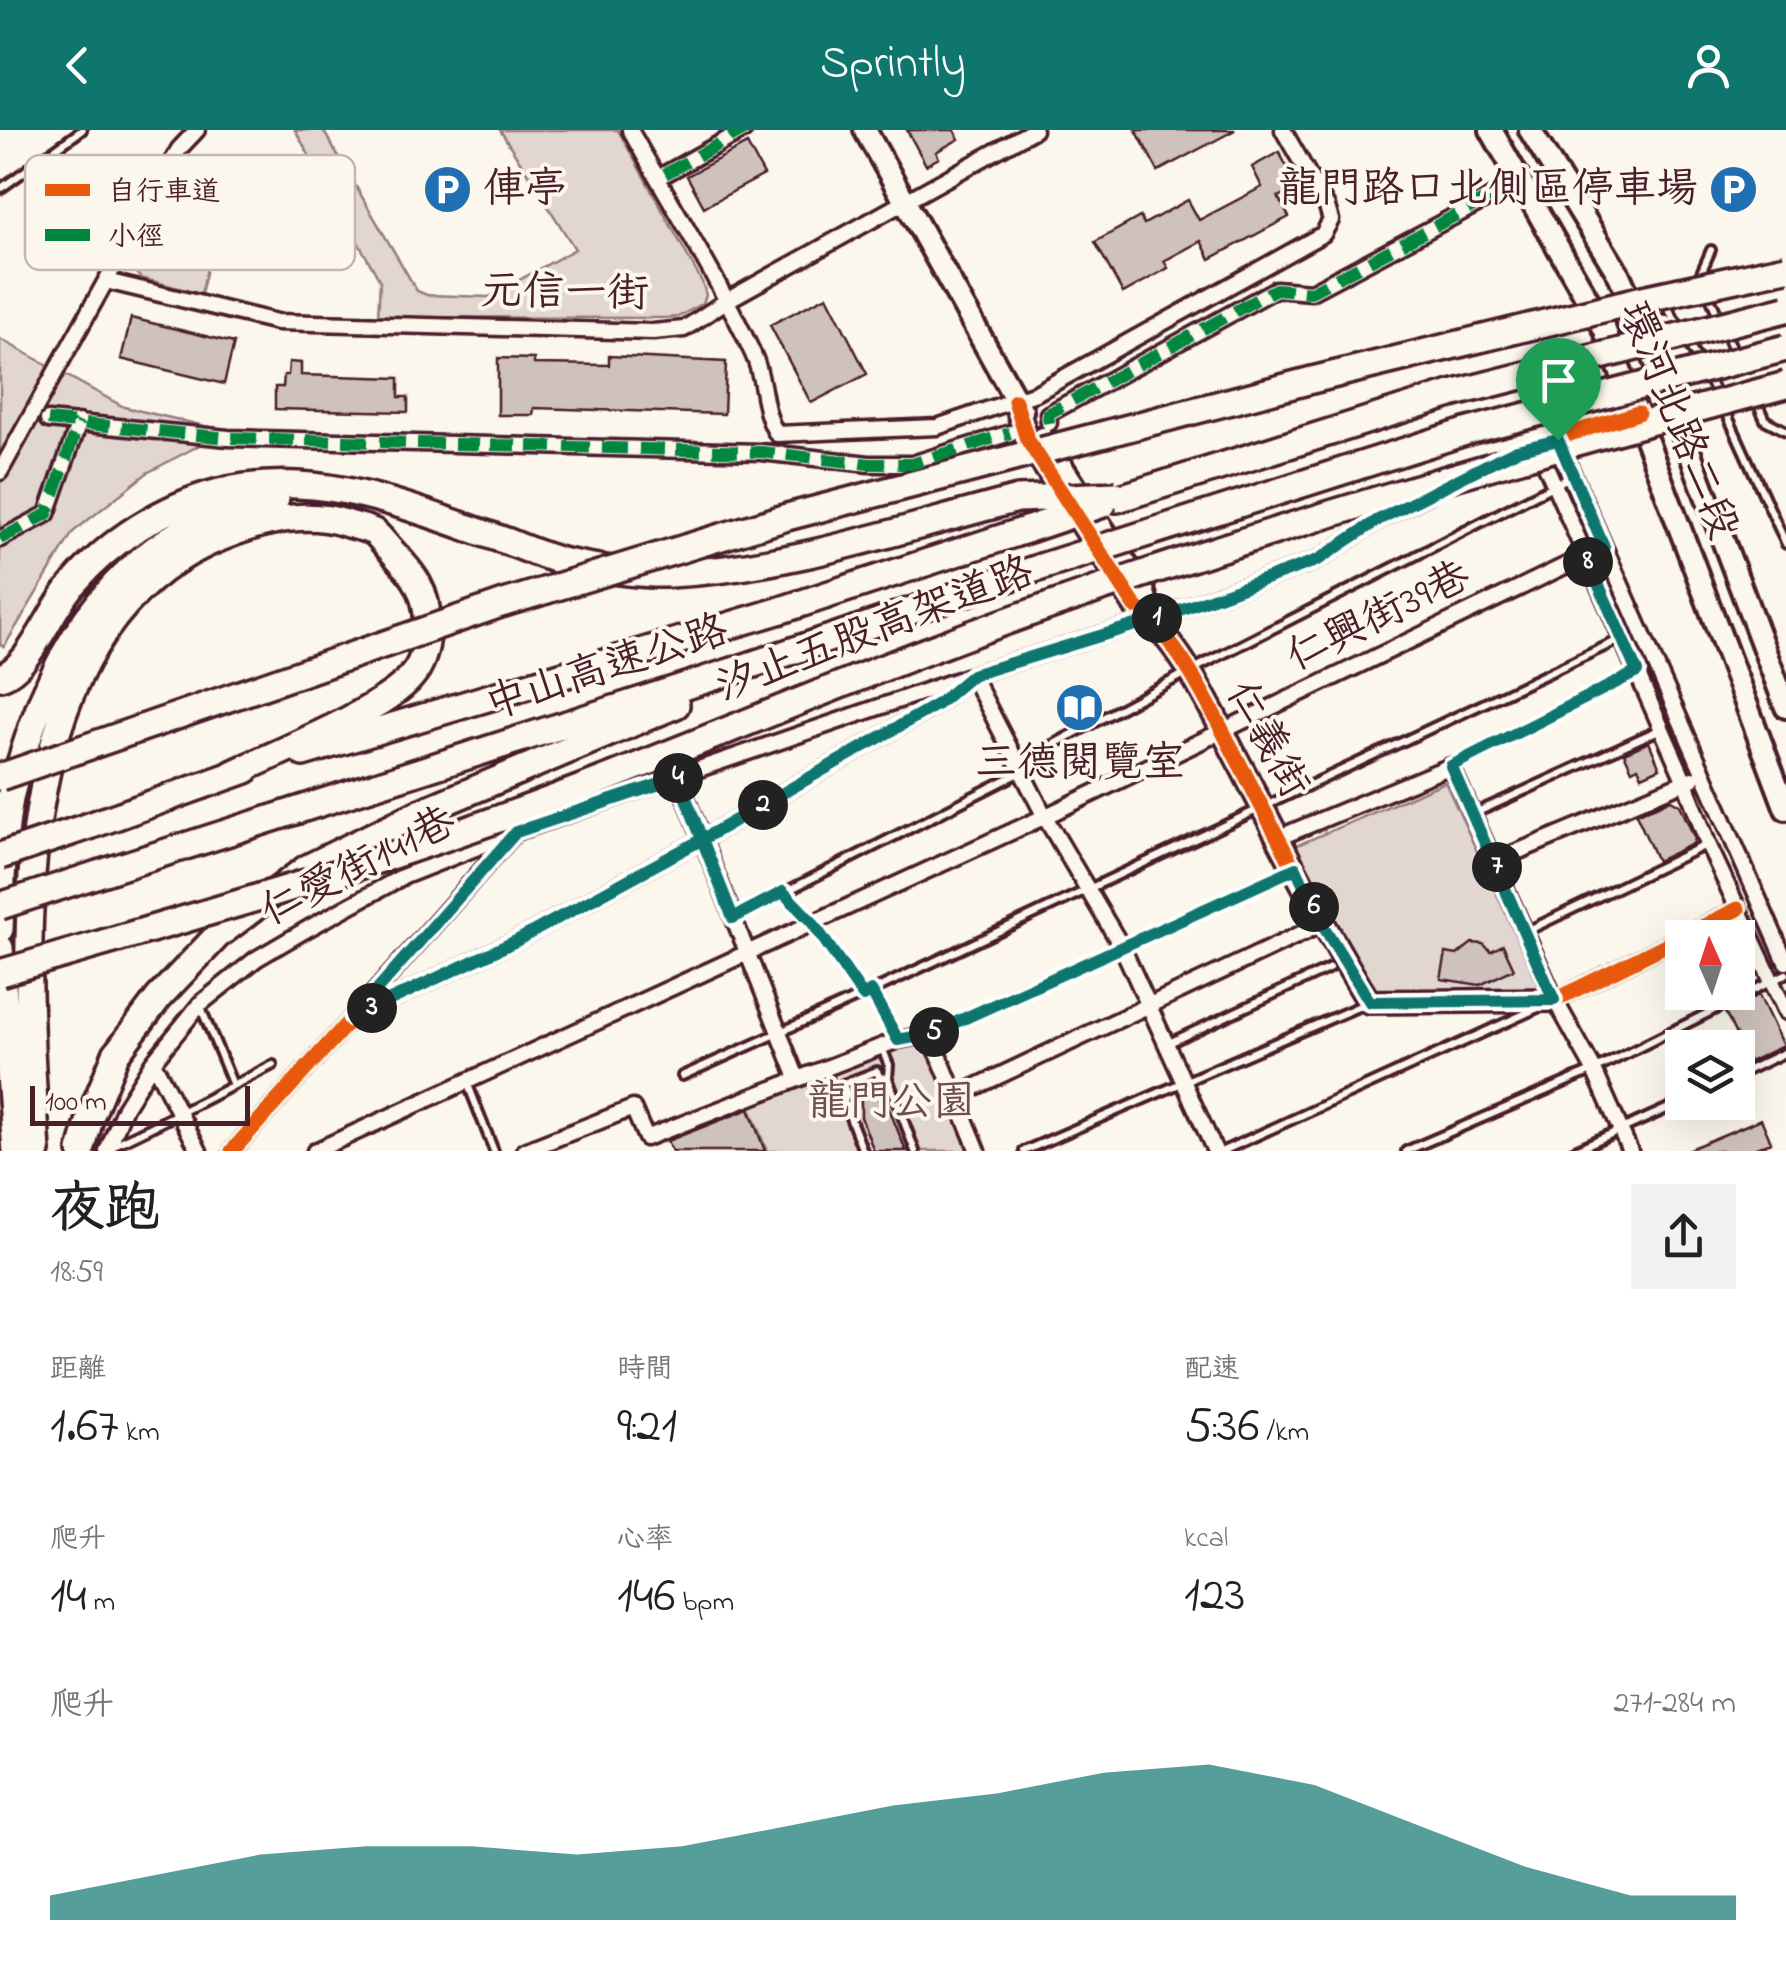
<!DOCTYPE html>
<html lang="zh-TW">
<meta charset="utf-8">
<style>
:root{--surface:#fff;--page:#f2f2f2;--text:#222;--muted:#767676;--accent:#0f766e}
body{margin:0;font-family:"Indie Flower","LXGW WenKai TC",sans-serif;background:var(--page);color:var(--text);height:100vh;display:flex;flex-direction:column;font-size:38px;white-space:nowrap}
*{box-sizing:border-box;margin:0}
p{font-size:32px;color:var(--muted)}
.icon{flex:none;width:55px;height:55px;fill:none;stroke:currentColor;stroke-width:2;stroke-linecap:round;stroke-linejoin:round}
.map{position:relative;height:1021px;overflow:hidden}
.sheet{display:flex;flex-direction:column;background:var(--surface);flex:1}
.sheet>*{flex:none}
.needle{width:65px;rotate:357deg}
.controls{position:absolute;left:1665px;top:790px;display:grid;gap:20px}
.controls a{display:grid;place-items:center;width:90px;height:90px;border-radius:0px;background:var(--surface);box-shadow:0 10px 40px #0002;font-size:50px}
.scale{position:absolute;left:30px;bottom:25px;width:220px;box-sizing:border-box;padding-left:10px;border:5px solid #4a1f2b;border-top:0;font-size:28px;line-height:35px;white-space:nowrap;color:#4a1f2b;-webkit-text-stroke:8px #fbf7ec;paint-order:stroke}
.pin{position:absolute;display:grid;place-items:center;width:85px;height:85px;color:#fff;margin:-102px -42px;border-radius:50% 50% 50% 0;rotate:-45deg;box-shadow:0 0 10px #0007}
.pin .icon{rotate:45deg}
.km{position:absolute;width:50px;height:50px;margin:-25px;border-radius:50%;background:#222;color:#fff;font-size:28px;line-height:50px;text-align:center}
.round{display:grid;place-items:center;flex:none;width:105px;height:105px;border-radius:0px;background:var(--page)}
.head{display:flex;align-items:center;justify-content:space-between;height:170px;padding:0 50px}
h1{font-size:55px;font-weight:600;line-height:75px}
.metrics{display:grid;grid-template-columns:repeat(3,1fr);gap:15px;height:170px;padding:10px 50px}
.metrics div{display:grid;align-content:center}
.metrics b{font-size:50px;font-weight:600}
.metrics small{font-size:28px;font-weight:400}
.metrics p{font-size:28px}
.chart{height:280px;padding:20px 50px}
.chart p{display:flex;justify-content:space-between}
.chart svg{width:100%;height:180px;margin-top:10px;fill:var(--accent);opacity:.7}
header{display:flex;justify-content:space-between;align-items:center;height:130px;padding:0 50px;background:var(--accent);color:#fff;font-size:45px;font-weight:600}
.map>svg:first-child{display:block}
.green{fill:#e2d7d0;stroke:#967b7e;stroke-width:2.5}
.building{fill:#cfc2bc;stroke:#4a1f2b;stroke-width:2.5}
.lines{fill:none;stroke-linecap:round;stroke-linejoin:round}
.lane-casing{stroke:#4a1f2b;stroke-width:14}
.street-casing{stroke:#4a1f2b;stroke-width:21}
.secondary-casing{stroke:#4a1f2b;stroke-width:28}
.highway-casing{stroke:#4a1f2b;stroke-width:32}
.lane{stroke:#fbf7ec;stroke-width:6}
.street{stroke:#fbf7ec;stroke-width:14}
.secondary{stroke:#fbf7ec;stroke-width:20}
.highway{stroke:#fbf7ec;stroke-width:25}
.highway-bridge-casing{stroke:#4a1f2b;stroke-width:32;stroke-linecap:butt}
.highway-bridge{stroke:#fbf7ec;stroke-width:25}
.quiet{stroke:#00873e;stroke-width:12;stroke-dasharray:25 12;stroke-linecap:butt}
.cycleway-casing{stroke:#fbf7ec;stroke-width:21}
.cycleway{stroke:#e8590c;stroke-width:15}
.route-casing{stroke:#fff;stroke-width:20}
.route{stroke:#0f766e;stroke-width:12}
.labels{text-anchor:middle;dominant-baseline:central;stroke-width:8;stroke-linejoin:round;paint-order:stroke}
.poi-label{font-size:42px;fill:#4a1f2b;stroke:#fbf7ec;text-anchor:start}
.street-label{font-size:42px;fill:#4a1f2b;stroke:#fbf7ec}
.park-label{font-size:42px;fill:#704d54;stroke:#fbf7ec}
.key{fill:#fbf7ec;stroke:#c6b6b2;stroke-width:2.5}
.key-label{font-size:28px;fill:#4a1f2b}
</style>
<header><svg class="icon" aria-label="back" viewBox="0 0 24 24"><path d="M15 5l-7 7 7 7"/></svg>Sprintly<svg class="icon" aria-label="person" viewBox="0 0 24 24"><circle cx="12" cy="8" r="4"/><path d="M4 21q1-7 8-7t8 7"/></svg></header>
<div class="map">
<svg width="1786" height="1021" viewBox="0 0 1786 1021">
<rect width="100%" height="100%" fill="#fbf7ec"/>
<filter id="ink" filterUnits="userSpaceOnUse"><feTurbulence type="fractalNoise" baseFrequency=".01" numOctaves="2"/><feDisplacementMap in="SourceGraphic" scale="20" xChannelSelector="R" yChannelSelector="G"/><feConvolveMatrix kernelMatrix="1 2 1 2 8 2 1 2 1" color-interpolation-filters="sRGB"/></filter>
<g filter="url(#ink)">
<path class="green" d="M295 0H323L417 161 427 165 489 167 575 119 500 0H618L702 152 706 165 703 173 678 187 664 188 378 187 380 151Z
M168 64 218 92 201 164 141 148 130 136Z
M0 209 124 277 226 301 147 343 73 402 4 517 0 514Z
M1445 652 1544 866 1375 865 1295 716Z
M922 908 968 1021H767L749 976Z"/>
<path class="building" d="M907 0H954L959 9 936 22 939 28 926 35Z
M1136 0H1235L1158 41Z
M747 14 764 45 704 77 687 46Z
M1279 22 1298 57 1278 67 1289 87 1210 129 1201 111 1164 131 1168 138 1123 163 1095 112 1140 87 1144 94 1188 70 1199 90 1262 57 1252 37Z
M827 166 867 244 811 273 770 195Z
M131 188 234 213 224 254 121 229Z
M609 226 726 232 724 284 534 278 533 285H498V228L534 229V234L609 235Z
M289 232 301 233V245L399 248V267H408V282L275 279V257H283L284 245H288Z
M1649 612 1660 638 1642 646 1638 637 1632 640 1624 623Z
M1671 670 1680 675 1695 709 1693 714 1657 731 1636 684Z
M1472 813 1483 814 1491 821 1503 815 1514 839 1480 855 1441 849 1446 823 1457 825Z
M1759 865 1783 916 1749 932 1725 882Z
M874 962 888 976 906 1021H874L861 987V967Z
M749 979 765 1021H672L667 1011Z
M1761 989 1771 1012 1749 1021H1685Z"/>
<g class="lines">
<defs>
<path id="lane" d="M0 59 82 0
M1702 151 1700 145 1711 120
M1708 163 1719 188
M1664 171 1680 199
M1648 195 1657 189 1676 191
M1724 199 1735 224
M1686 210 1700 234
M1706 245 1719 269
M1755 268 1765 290 1786 301
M1725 280 1786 414
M1019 633 1188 542 1572 346
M1452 635 1637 542
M1473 684 1661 599
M783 762 812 792 863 865
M734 788 1021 642
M1527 801 1708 714
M871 861 897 908
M201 878 233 955
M931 903 1293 739
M1169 913 1330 838
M882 918 889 935 888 948
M825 940 836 969 844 972
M1738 945 1786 922
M682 946 863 865 1621 509
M467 952 494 1021
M114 1015C168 990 220 962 273 935
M863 1021 844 972 847 964 843 954 877 941 879 947 888 948 915 1021
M1024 1021 1367 873
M1223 1021 1540 877
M1406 1021 1594 940 1786 844
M1573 1021 1682 972"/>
<path id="street" d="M630 0C671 74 718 147 753 224 766 251 761 279 777 304L937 297 1036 263 1323 104 1331 90 1327 77 1283 0
M665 44 744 0
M106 151 277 192 653 202 684 199 726 171 1034 0
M48 290 228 308 761 322 869 334H912L1010 303
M1049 293 1048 284 1276 159 1311 162 1500 62
M1558 311 1786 832
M1539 320 1685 652 1708 714 1786 882
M0 342 179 19 197 0
M0 409 47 384 79 292
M678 648 797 948
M1280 707 1451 636 1555 870 1594 940 1630 1021
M1495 731 1692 649
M1555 870 1738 779
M358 881 512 706
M153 932 199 1021
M956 966 1322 794
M107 1021 125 977 153 932 200 874 256 829 309 798 402 747 516 702 972 545 1045 687 1123 819 1215 1021
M232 1021 352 888 515 811 701 710 938 574 972 545 1152 489 1318 430 1378 390 1430 364
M315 1021 1048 685 1604 417
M524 1021 633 978 646 1008 898 910 930 904 978 1021"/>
<path id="secondary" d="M865 0 1022 281
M1491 0 1604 198 1786 679
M1530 0 1619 145 1643 199 1786 577
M1015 271 1027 309 1135 476C1185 516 1214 587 1244 642 1284 720 1324 798 1369 872L1555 870
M1043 308 1143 460 1152 489"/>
<path id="highway" d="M1117 369 1451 264
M1148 403 1465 302
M0 547C30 539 50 479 73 454 109 411 164 376 219 362 321 337 412 379 506 411 527 419 549 429 571 433 601 439 638 445 669 444 787 439 904 398 1018 369
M303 623 778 481 1029 399
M92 695 246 640
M95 745 736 540 1041 437
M0 799C2 756 2 712 10 669 13 652 20 635 25 618 64 492 141 392 276 369
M0 818 16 1021
M37 1021C24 826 0 512 206 414 248 395 299 378 345 393 354 396 366 398 374 402 379 406 385 414 390 419 399 429 411 441 418 454 432 479 431 525 411 547 384 580 274 624 232 644
M81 1021 91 985 116 924 159 867 218 805 307 738 421 682 676 575"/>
</defs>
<use href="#lane" class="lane-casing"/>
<use href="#street" class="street-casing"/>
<use href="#secondary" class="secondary-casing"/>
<use href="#highway" class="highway-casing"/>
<use href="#lane" class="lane"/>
<use href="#street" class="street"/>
<use href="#secondary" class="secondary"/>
<use href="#highway" class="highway"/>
<defs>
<path id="highway-bridge" d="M1451 264 1786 179
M1465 302 1786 218
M1018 369 1116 365
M1029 399 1103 374
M1041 437 1148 403
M0 647 501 474 787 387 1312 250 1643 169 1786 138
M0 726 92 695
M0 776 95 745
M0 843C157 797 316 753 470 699 661 632 845 548 1035 481 1281 394 1534 322 1786 255"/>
</defs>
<use href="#highway-bridge" class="highway-bridge-casing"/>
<use href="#highway-bridge" class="highway-bridge"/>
<path class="quiet" d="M665 44 744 0
M48 290 228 308 761 322 869 334H912L1010 303
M1049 293 1048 284 1276 159 1311 162 1500 62
M0 409 47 384 79 292"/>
<defs>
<path id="cycleway" d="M1015 271 1027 309 1135 476C1185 516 1214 587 1244 642 1284 720 1324 798 1369 872L1555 870 1738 779
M232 1021 352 888 515 811 701 710 938 574 972 545 1152 489 1318 430 1378 390 1517 320 1638 283"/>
</defs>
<use href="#cycleway" class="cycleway-casing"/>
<use href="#cycleway" class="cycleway"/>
</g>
</g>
<g class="lines" filter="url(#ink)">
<defs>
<path id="route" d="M1558 310 1517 320 1496 330 1378 390 1318 430 1152 490 972 545 938 574 701 710 516 811 352 888 516 702 678 648 733 788 783 762 812 792 863 866 871 861 898 910 930 904 1296 738 1322 794 1370 872 1554 870 1451 636 1637 542 1586 426 1604 417 1558 310"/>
</defs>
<use href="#route" class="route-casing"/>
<use href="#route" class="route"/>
</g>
<defs>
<symbol id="parking-disc" viewBox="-11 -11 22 22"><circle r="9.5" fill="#1f6fb2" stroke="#fbf7ec"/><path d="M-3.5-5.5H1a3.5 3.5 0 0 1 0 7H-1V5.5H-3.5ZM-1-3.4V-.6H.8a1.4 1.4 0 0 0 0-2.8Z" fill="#fff"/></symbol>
<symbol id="library-disc" viewBox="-11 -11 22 22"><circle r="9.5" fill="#1f6fb2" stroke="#fbf7ec"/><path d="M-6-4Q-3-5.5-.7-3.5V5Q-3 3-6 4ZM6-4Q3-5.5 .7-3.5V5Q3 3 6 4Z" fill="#fff"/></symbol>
</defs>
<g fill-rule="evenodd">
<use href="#parking-disc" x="420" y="32" width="55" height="55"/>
<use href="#parking-disc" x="1706" y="32" width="55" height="55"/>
<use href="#library-disc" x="1052" y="550" width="55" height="55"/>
</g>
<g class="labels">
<g class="poi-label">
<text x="483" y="60">俥亭</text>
<text x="1698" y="60" text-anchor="end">龍門路口北側區停車場</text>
<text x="1080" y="634" text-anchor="middle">三德閱覽室</text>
</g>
<g class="street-label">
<text transform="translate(565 164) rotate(1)">元信一街</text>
<text transform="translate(1677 291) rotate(68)">環河北路二段</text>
<text transform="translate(1379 488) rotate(-26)">仁興街39巷</text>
<text transform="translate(875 501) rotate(-21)">汐止五股高架道路</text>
<text transform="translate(607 539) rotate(-18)">中山高速公路</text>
<text transform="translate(1266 610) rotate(61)">仁義街</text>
<text transform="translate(359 738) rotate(-27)">仁愛街141巷</text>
</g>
<g class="park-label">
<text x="891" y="973">龍門公園</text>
</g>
</g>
<rect x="25" y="25" width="330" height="115" rx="15" class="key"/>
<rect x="45" y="54" width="45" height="12" fill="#e8590c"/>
<rect x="45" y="99" width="45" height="12" fill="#00873e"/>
<g class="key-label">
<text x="108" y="70">自行車道</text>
<text x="108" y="115">小徑</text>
</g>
</svg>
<div class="controls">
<a><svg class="needle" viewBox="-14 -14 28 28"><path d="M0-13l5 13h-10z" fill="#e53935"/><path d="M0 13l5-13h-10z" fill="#767676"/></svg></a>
<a><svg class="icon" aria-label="layers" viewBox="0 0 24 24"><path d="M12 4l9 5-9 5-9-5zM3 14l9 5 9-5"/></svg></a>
</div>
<div class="scale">100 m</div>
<div class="pin" style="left:1558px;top:310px;background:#1e9e55"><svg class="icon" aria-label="arrive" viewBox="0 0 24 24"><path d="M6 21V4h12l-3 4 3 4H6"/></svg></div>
<b class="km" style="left:1157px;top:488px">1</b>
<b class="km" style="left:763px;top:675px">2</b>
<b class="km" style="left:372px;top:878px">3</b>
<b class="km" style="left:678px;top:648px">4</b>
<b class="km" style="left:934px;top:902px">5</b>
<b class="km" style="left:1314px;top:777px">6</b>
<b class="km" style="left:1497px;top:737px">7</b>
<b class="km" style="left:1588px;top:432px">8</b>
</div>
<section class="sheet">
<div class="head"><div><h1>夜跑</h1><p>18:59</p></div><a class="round"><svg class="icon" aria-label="share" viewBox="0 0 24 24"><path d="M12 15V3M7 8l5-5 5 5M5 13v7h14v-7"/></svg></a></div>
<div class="metrics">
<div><p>距離</p><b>1.67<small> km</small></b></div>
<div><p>時間</p><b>9:21</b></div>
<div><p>配速</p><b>5:36<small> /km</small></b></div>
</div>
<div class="metrics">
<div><p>爬升</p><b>14<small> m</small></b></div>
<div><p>心率</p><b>146<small> bpm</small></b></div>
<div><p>kcal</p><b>123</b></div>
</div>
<div class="chart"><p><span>爬升</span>271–284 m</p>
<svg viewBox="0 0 160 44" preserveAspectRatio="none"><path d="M0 44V38L10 33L20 28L30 26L40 26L50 28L60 26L70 21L80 16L90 13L100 8L110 6L120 11L130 21L140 31L150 38L160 38V44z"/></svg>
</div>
</section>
